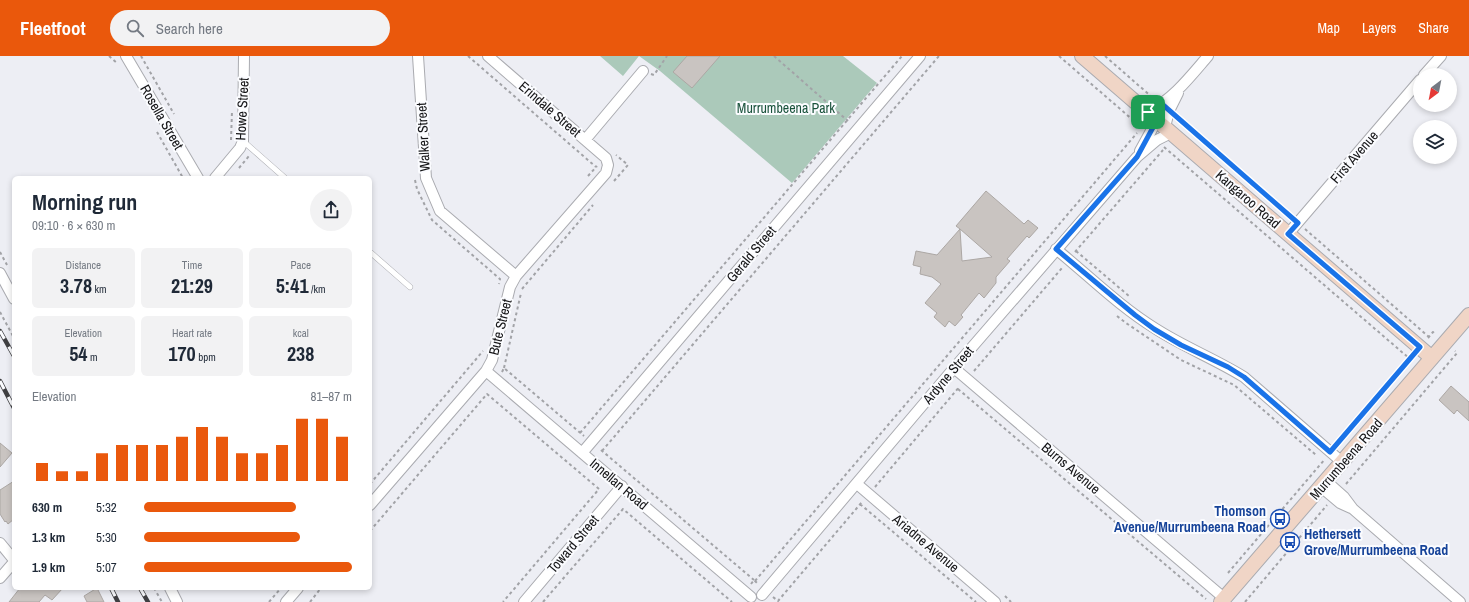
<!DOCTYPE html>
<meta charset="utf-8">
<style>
:root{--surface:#fff;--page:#f2f2f3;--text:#1f2937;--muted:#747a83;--accent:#ea580c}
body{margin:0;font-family:"Archivo Narrow",sans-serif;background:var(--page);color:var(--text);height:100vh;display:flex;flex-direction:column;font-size:15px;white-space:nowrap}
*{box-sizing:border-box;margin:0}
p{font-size:13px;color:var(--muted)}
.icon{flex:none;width:22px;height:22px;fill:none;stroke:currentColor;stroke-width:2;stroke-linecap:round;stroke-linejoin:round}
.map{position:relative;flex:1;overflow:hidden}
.side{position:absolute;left:12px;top:120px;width:360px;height:414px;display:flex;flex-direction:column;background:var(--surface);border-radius:6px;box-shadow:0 2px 6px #0003}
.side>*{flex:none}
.needle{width:26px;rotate:212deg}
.fabs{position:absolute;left:1413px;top:12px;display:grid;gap:8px}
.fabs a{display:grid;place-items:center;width:44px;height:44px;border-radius:50%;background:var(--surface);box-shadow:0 2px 6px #0003;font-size:20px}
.pin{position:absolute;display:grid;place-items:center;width:34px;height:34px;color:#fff;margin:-17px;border-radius:8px;box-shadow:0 2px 6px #0006}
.round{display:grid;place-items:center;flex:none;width:42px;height:42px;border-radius:21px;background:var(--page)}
.head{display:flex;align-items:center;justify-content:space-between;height:68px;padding:0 20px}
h1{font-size:22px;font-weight:800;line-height:30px}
.figures{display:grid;grid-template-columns:repeat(3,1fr);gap:6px;height:68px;padding:4px 20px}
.figures div{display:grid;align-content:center;border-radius:6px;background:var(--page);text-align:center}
.figures b{font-size:20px;font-weight:800}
.figures small{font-size:11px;font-weight:400}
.figures p{font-size:11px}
.chart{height:112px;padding:8px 20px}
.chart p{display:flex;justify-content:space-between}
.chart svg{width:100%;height:72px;margin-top:4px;stroke:var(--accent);stroke-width:6}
ul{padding:0 20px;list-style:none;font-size:13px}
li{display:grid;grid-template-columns:64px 48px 1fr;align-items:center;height:30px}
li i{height:10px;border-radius:5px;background:var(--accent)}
header{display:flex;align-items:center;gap:24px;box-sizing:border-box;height:56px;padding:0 20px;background:var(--accent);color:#fff}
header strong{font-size:19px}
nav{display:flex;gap:22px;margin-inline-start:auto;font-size:14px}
.search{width:280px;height:36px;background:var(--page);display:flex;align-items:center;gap:10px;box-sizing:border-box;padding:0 14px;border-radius:22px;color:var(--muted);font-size:15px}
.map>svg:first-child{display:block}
.green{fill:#abc9ba}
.building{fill:#c9c4c1;stroke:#aca7a4;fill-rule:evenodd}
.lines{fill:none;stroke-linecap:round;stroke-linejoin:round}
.lane-casing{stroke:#aaabb0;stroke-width:6}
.street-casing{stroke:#aaabb0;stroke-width:12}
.secondary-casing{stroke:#aaabb0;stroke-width:16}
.path{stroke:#a2a3a7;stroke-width:2;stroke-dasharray:3 3;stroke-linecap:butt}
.lane{stroke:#fff;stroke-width:5}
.street{stroke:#fff;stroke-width:10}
.secondary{stroke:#f0d5c6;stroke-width:14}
.rail-casing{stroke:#3f3f42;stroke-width:4.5}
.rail{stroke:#fbfcff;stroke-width:3;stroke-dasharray:9;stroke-linecap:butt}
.route-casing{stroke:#fff;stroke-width:8}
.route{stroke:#1a73e8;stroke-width:5}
.labels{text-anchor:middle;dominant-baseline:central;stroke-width:4;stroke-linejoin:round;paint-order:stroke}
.park-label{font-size:14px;fill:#19523b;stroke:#fbfcff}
.street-label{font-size:14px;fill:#141416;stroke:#fbfcff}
.transit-label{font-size:14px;font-weight:bold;fill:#164399;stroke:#fbfcff;text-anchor:end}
</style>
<header>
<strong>Fleetfoot</strong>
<div class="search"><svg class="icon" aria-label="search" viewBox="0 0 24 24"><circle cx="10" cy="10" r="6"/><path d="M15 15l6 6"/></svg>Search here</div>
<nav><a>Map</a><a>Layers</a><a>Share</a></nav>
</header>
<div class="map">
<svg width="1469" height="546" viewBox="0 0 1469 546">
<rect width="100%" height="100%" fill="#edeef4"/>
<path class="green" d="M600 0H843L877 27 792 127 660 15 639 0 623 20Z"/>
<path class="building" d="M687 0H720L692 32 673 16Z
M986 135 1024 168 1028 164 1038 172 1029 182 1027 180 1007 203 1010 205 996 221V227L984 242 979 237 961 259 963 261 955 270 949 265 945 271 934 261 937 257 925 247 941 228 932 221 920 218 921 211 913 209 916 195 937 199 960 173 956 170ZM960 173 992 201 962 205Z
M1451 330 1469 346V365L1457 354 1454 358 1439 344Z
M0 387 12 397 0 411Z
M14 425V463L8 468 6 465 5 466 0 458V434Z
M20 532H63L52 544 45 539 39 546H9Z
M97 532 104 546H87L84 540Z"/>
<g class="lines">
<defs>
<path id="lane" d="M243 85 285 122
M370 196 410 231"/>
<path id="street" d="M126 0 198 122
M418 0 426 122 440 155 516 220
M1424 19 1441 0
M1148 56C1174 42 1189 22 1208 0
M1165 71 1169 55 1178 37
M585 84 643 15
M1140 95 1157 64
M215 122 240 92 243 85 244 0
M1288 178 1420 24
M1056 193C1089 220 1120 251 1156 273 1184 291 1215 303 1244 321L1342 406
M0 217 14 243
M954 312 1224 542
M486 315 751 541
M582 397 920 0
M1326 425 1344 441 1353 453 1460 546
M857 428 995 546
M1321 431 1340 447 1351 452
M370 449 486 315 492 304 510 231 516 220 606 117 608 109 606 102 488 0
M0 487 14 504
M0 522 14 506
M170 532 177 546
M762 539 954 312 1137 101 1157 84 1171 77
M286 546 298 532
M524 546 622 430"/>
<path id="secondary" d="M1082 0 1432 302
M1221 546 1469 259"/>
</defs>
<use href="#lane" class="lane-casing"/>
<use href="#street" class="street-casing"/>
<use href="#secondary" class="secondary-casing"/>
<path class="path" d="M109 0 117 7
M141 0 174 58
M468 0 596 111
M774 0 848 65
M1059 0 1141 71
M1105 0 1153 42
M651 18 654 19 667 0
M1178 63 1291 161
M157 76 183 122
M231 84 232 55
M1164 91 1410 303 1412 301
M239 112 249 100
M588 120 597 110
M415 124 417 133 432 164 500 223 499 228
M614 125 628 109 616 99
M1305 173 1429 281
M1076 195 1129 240
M0 196 7 209
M1075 196 1163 94
M522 233 593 149
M0 256 14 282
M1117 260 1126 267 1181 304 1234 329 1316 399
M1428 282 1433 276 1436 279
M504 312 521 237
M974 315 1062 212
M502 316 504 312 584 380
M958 333 1206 543
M580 377 902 0
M1337 389 1410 303
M601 394 754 524
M602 395 939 0
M370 428 483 295
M1346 428 1457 297 1455 295
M875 431 960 330
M860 448 976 546
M370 475 487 338 599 433 503 546
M1228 517 1325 403
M755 525 1137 77
M751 528 754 524 758 528
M154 532 162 546
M1005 540 1011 546
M773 541 778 545 862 446
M269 546 281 532
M310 546 321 532
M543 546 623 453 732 546
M1245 546 1327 449"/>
<use href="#lane" class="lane"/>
<use href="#street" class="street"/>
<use href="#secondary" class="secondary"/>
<defs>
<path id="rail" d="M0 275 14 300
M0 325 14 352
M111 532 118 546
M140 532 148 546"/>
</defs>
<use href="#rail" class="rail-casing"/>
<use href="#rail" class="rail"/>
</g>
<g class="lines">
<defs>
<path id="route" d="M1162 48 1298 167 1288 178 1420 291 1330 396 1244 321 1228 311 1181 289 1154 273 1135 259 1056 193 1137 101 1157 64 1148 56Z"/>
</defs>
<use href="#route" class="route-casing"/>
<use href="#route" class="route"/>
</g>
<defs>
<symbol id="bus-ring" viewBox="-11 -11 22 22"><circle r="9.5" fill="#fbfcff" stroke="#1a4fb4" stroke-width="1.5"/><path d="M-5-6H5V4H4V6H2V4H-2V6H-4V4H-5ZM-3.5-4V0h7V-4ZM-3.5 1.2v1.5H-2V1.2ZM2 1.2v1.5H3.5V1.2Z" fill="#1a4fb4"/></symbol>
</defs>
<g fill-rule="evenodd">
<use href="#bus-ring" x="1269" y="452" width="22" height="22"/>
<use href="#bus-ring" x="1279" y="475" width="22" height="22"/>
</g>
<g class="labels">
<g class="park-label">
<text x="786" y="52">Murrumbeena Park</text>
</g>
<g class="street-label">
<text transform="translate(242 53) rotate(-87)">Howe Street</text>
<text transform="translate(550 53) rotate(41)">Erindale Street</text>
<text transform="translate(162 61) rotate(60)">Rosella Street</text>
<text transform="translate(423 81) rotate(-93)">Walker Street</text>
<text transform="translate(1354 101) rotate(-49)">First Avenue</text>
<text transform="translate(1248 143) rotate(41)">Kangaroo Road</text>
<text transform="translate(751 198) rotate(-50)">Gerald Street</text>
<text transform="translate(500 271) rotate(-76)">Bute Street</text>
<text transform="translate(948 319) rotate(-50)">Ardyne Street</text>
<text transform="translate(1346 403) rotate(-49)">Murrumbeena Road</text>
<text transform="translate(1071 412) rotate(40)">Burns Avenue</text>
<text transform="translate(619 428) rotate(40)">Innellan Road</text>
<text transform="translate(926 487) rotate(40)">Ariadne Avenue</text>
<text transform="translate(573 488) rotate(-50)">Toward Street</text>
</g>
<g class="transit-label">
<text x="1266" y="455">Thomson<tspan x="1266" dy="16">Avenue/Murrumbeena Road</tspan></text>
<text x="1304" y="478" text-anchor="start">Hethersett<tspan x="1304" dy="16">Grove/Murrumbeena Road</tspan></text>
</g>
</g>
</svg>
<div class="fabs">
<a><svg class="needle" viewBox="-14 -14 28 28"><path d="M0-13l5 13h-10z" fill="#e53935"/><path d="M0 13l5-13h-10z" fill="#747a83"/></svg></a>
<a><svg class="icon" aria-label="layers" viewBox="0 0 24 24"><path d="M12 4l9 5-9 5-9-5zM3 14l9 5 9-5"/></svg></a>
</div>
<div class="pin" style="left:1148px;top:56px;background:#1e9e55"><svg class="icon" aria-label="arrive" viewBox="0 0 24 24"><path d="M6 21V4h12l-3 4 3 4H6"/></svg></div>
<section class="side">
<div class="head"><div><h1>Morning run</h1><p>09:10 · 6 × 630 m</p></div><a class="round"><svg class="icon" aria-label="share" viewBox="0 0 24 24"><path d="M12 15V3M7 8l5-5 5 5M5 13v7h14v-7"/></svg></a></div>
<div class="figures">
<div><p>Distance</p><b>3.78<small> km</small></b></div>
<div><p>Time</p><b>21:29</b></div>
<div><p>Pace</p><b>5:41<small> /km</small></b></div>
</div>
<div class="figures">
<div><p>Elevation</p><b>54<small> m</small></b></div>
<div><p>Heart rate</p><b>170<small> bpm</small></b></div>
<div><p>kcal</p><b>238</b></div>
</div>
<div class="chart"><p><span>Elevation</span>81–87 m</p>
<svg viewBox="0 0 160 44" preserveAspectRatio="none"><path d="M5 44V33M15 44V38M25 44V38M35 44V27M45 44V22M55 44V22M65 44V22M75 44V17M85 44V11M95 44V17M105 44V27M115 44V27M125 44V22M135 44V6M145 44V6M155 44V17"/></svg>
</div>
<ul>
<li><b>630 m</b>5:32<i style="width:73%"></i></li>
<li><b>1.3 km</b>5:30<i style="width:75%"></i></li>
<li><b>1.9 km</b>5:07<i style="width:100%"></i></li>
</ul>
</section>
</div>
